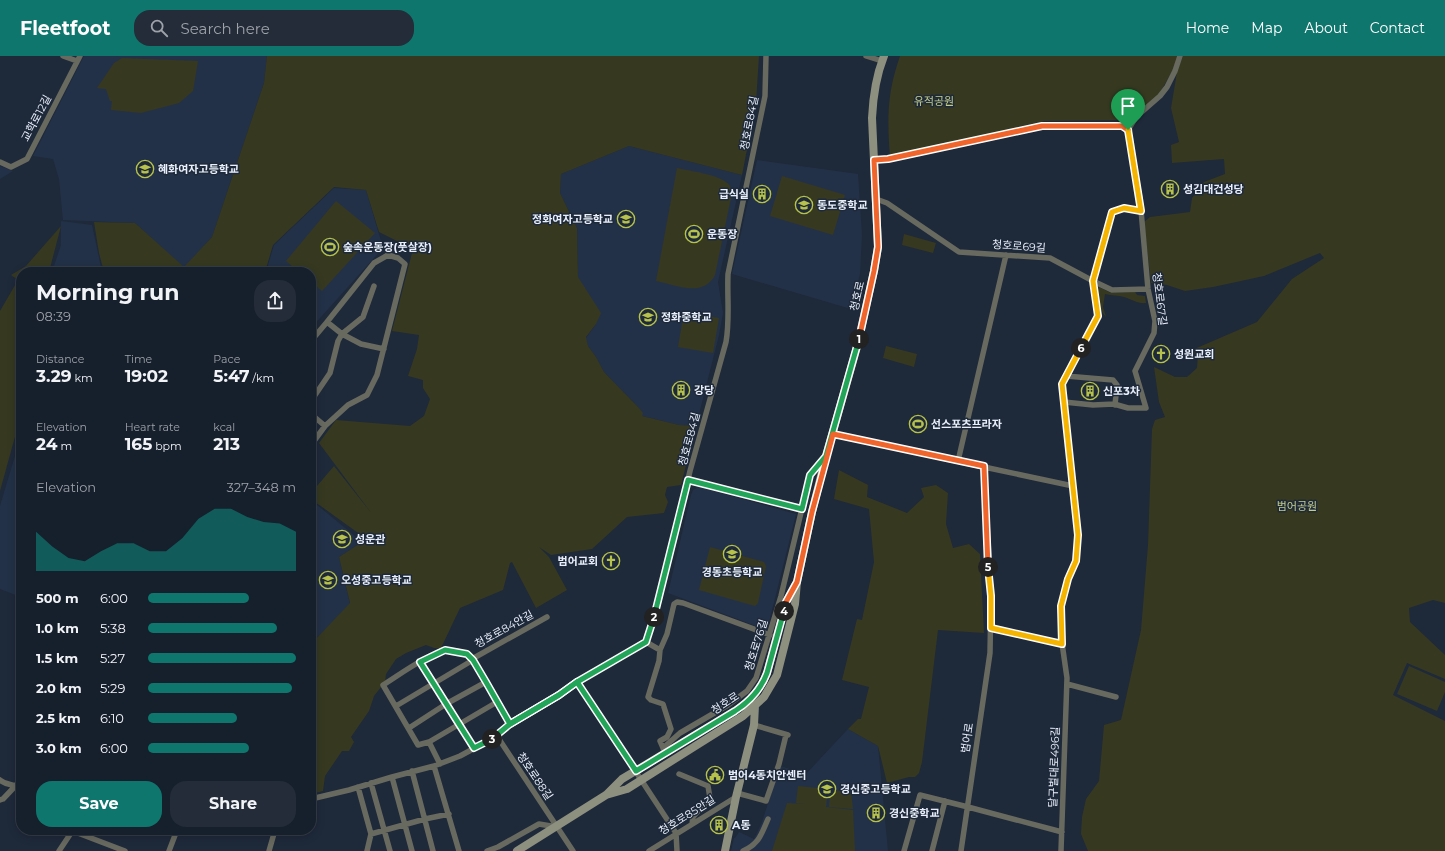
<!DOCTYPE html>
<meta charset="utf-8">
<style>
:root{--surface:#161f2c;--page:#232c38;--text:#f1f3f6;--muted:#9ea2a9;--line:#353d48;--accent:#0f766e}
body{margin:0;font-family:Montserrat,"Noto Sans KR",sans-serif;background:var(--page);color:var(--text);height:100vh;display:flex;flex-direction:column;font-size:15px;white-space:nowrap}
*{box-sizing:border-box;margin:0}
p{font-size:13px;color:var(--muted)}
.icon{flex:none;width:22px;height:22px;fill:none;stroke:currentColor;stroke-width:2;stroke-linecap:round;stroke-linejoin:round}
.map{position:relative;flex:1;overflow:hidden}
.side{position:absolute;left:16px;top:211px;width:300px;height:568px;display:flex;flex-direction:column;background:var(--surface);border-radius:16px;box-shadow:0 2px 10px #0003,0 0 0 1px var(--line)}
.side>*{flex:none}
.pin{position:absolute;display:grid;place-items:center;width:34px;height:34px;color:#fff;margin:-41px -17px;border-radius:50% 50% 50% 0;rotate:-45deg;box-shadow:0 0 4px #0007}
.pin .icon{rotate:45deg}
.km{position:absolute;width:20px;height:20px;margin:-10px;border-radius:50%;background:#222;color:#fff;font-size:11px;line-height:20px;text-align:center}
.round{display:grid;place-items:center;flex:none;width:42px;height:42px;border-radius:16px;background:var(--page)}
.overview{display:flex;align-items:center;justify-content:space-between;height:68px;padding:0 20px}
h1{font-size:22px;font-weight:700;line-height:30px}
.stats{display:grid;grid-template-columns:repeat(3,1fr);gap:6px;height:68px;padding:4px 20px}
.stats div{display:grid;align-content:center}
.stats b{font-size:17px;font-weight:700}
.stats small{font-size:11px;font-weight:400}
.stats p{font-size:11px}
.chart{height:112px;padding:8px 20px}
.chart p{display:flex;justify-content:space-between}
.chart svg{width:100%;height:72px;margin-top:4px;fill:var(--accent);opacity:.7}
.cta{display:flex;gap:8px;margin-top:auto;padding:8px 20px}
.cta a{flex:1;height:46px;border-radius:16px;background:var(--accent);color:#fff;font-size:16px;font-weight:700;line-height:46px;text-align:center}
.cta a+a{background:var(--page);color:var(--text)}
ul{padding:0 20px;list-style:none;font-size:13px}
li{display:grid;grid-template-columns:64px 48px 1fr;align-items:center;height:30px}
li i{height:10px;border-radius:5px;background:var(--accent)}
header{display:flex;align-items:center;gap:24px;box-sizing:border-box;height:56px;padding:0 20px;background:var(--accent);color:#fff}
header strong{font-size:19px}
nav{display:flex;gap:22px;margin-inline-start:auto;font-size:14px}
.search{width:280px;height:36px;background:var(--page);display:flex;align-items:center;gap:10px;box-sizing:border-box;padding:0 14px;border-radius:16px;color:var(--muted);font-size:15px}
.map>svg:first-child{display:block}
.built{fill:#233148}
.green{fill:#363920}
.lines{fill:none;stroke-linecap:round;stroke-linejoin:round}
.street{stroke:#686a60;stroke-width:5.5}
.secondary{stroke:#8d8f7f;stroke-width:8}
.split-1-casing{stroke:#fff;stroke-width:8}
.split-2-casing{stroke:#fff;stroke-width:8}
.split-3-casing{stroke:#fff;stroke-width:8}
.split-4-casing{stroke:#fff;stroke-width:8}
.split-5-casing{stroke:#fff;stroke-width:8}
.split-6-casing{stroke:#fff;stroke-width:8}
.split-7-casing{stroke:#fff;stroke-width:8}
.split-1{stroke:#f0652b;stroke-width:5}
.split-2{stroke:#22a559;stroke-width:5}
.split-3{stroke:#22a559;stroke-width:5}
.split-4{stroke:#22a559;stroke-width:5}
.split-5{stroke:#f0652b;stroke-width:5}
.split-6{stroke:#f5b400;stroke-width:5}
.split-7{stroke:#f5b400;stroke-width:5}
.labels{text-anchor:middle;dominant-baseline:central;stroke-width:3;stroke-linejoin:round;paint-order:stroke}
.park-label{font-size:11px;fill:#c4cd88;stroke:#1e293a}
.street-label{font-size:11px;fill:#e9f0fc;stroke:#1e293a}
.poi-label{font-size:11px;font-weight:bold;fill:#e9f0fc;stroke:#1e293a;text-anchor:start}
</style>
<header>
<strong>Fleetfoot</strong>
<div class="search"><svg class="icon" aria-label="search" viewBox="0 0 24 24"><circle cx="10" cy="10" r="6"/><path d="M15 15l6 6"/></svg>Search here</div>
<nav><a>Home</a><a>Map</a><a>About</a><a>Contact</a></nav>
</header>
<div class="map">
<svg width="1445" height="795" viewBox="0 0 1445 795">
<rect width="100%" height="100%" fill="#1e293a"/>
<path class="built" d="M84 0H267L264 27 212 181 184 212 135 167 63 164 59 123 53 103 33 100Z
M629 90 742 119 720 217 718 226 723 257 719 279 696 370 679 369 642 360 638 351 604 316 596 301 588 290 586 282 596 268 578 221 577 172 560 137 561 118Z
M757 104 858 118 862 179 860 218 851 253 732 218Z
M0 110 13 115 0 123Z
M334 132 366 134 383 192 311 272V216H266L274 189Z
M61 165 92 169 102 216H52L61 189Z
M21 380V541L0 533V450Z
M699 431 796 458 767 574 668 537 691 439 693 434Z
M311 444 362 486 339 501 350 548 311 588Z
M848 673 878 690 888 795H731L734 782H735L739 776 754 783 762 766 780 710 806 718Z"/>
<path class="green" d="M267 0H759L756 47 742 119 629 90 561 118 560 137 577 172 578 221 601 257 596 268 586 281 588 290 596 301 604 316 638 351 643 357 642 360 679 369 696 370 681 429 667 431 665 439 668 446 664 457 627 461 592 493 551 499 539 491 549 501 567 534 536 552 512 506 510 507 503 534 460 552 441 592H434L426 589 406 597 396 603 386 618 385 626 374 640 369 655 351 681 354 686 349 695H342L325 720 323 735 311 738V588L350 547 339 501 362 486 372 487 311 443V437L334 410 372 458 319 387 336 364 410 370 424 360 430 343 423 332V324L408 320 417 293 419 279 392 275 413 193 379 176 366 134 334 131 273 189 265 216H104L99 197 94 166 135 167 184 211 212 181 264 27Z
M900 0H1178L1173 14 1158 40 1128 64 1044 65 890 101C887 63 887 37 900 0Z
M1183 0H1445V547L1433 544 1409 552 1410 566 1445 599V623L1407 607 1393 639 1445 665V795H1088L1081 778 1082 761 1086 743 1099 725 1104 669 1121 664 1141 574 1148 489 1152 373 1155 364 1165 361 1159 346 1154 311 1175 321H1187L1197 312 1198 298H1191L1192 294 1257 266 1292 223 1324 202 1320 197 1264 220 1213 231 1185 235 1167 229 1151 227 1144 166 1150 161 1190 156 1192 142 1204 126 1225 118 1224 103 1172 107 1171 89 1179 86 1171 52 1177 16Z
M122 2 198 5 193 35 179 47 141 57 111 54 112 45H110L106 33 97 32 114 7Z
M677 112C690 115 715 118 726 126 730 128 731 133 732 137L715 219C703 242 676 229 656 225Z
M782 120 845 139 833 179 770 160Z
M336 145 375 177 322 235 311 226V216H299L286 205Z
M61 170 49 216H21V359L0 435V255L18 224 11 219 26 210Z
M904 178 936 187 933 197 902 189Z
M1099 231 1111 237 1135 236 1137 239 1145 240 1146 247C1138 248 1131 243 1124 241 1118 239 1112 240 1105 238L1103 251 1106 261C1099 253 1094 241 1099 231Z
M684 256 719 262 713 297 678 291Z
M886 290 917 298 914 311 883 302Z
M839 414 868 429 867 441 907 457 924 441 921 432 936 429 948 437 946 468 953 492 969 488 980 498 984 577 938 574 922 706 919 717 915 721H909L887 727 878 690 848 673 858 663H861L869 631 842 624 857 563 862 564 874 506 869 453 834 443Z
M710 491 764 506 766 510 758 547 755 550 699 534Z
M1409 610 1445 626V636L1437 655 1397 638Z
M798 730 828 733 826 751 853 754 855 795H772L787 747 804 748 796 747Z
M830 734 851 736 853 753 829 751Z"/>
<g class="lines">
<path class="street" d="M63 0 77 5
M866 0 882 5
M1128 74 1136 61 1160 40 1167 31 1175 15 1180 0
M874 104 888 103 1042 70H1121L1128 74 1140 143 1148 233 1155 265 1154 277 1135 315 1146 352H1128L1114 348 1093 349 1064 346
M0 106 11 111 27 103 80 0
M876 143 887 147 959 196 1050 202 1093 225 1112 234 1148 233
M374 230 363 261 342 278 361 288 384 293
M311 285 327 266
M1066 320 1113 324 1117 329 1115 349
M311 345 330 317 338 285 342 278 327 266 374 207 388 199 398 202 405 208 377 319 367 339 348 349 325 370 311 389
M311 358 325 370
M833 378 984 411 991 540 990 597 961 795
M958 405 1006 199
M984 411 1073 430
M688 424 802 453
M991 572 1062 588
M646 586 660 594
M472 603 547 561
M420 606 474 692
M577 626 676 777 677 795
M1067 628 1116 641
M497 646 429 686 418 689 383 629C402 617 422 602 443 594 446 593 464 596 467 598 476 603 503 656 510 668
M396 650 473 604
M754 669 788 679
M409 672 446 648 486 626
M497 680 573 795
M429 686 440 708
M663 692 660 685 667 681 671 673 663 648 651 644 648 641 659 605 660 594 667 578 674 548 677 546 683 547 770 579
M666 697 663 692 680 677 728 649 747 635 756 622 781 540 810 419 824 402
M434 710 459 795
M412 715 433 795
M679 718 708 730 710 742 693 761 692 768
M392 721 412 795
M0 724C7 730 13 727 21 733
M371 727 390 795
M358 731 371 778 367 795
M737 737 766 745 779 708 786 679
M311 743 349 734 392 721 434 710 460 700 497 680 510 668 559 639 577 626 646 586 656 556 690 415 726 286C730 264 727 241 728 218L765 40 766 0
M0 744 3 743 21 724
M70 774 125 795
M371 778 425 763 449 758
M59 795 73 774
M169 795 177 774
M269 795 275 774
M487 795 498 791 539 768 557 771
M649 795 736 741
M743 795C759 788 761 779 768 763
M904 795 920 739 968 751 1062 776
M932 795 945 745
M1061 795 1067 622 1061 580V550L1068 523 1076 505 1078 479 1062 328 1098 260 1093 225 1112 156 1124 152 1141 155"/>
<path class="secondary" d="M606 739 627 733 743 660 764 641 777 619 795 548 797 526 812 456 826 400 857 291 874 215 878 191 872 62C873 41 876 20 884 0
M517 795 606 739 622 723 735 655C749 646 761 633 767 617L786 546 795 529
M725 795 736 741 754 669 755 649"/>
</g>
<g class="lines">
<defs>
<path id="split-1" d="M859 283 874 215 878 191 874 104 888 103 1042 70H1122L1128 74"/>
<path id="split-2" d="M654 561 688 424 802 453 810 419 826 400 859 283"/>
<path id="split-3" d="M492 683 474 692 420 606 445 594 467 598 473 604 486 626 510 668 559 639 577 626 646 586 654 561"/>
<path id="split-4" d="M492 683 510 668 559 639 577 626 636 715 735 655C749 646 761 633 767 617L784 555"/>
<path id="split-5" d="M784 555 786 546 797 526 812 456 833 378 984 410 988 511"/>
<path id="split-6" d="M988 511 991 540V572L1062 588 1061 550 1068 523 1076 505 1078 479 1062 328 1081 292"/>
<path id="split-7" d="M1081 292 1098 260 1093 225 1112 156 1124 152 1141 155 1128 74"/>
</defs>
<use href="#split-1" class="split-1-casing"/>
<use href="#split-2" class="split-2-casing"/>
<use href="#split-3" class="split-3-casing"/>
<use href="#split-4" class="split-4-casing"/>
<use href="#split-5" class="split-5-casing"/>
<use href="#split-6" class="split-6-casing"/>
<use href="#split-7" class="split-7-casing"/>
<use href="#split-1" class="split-1"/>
<use href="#split-2" class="split-2"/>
<use href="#split-3" class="split-3"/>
<use href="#split-4" class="split-4"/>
<use href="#split-5" class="split-5"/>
<use href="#split-6" class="split-6"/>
<use href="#split-7" class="split-7"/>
</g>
<defs>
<symbol id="school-ring" viewBox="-11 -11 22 22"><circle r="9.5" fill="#1e293a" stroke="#b6c249" stroke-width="1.5"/><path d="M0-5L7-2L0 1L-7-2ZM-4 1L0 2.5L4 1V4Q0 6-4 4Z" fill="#b6c249"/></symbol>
<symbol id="building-ring" viewBox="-11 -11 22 22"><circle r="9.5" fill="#1e293a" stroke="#b6c249" stroke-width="1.5"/><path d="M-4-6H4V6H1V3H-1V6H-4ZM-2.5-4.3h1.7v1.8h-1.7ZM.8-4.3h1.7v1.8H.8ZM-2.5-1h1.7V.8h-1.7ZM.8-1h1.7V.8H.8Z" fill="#b6c249"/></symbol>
<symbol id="stadium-ring" viewBox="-11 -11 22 22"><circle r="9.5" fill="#1e293a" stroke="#b6c249" stroke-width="1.5"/><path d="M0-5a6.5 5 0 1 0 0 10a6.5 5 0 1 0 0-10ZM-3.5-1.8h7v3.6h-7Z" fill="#b6c249"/></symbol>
<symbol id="church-ring" viewBox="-11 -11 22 22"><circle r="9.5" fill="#1e293a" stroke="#b6c249" stroke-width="1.5"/><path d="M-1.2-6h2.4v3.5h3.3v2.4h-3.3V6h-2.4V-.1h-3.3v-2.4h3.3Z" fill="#b6c249"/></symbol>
<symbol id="civic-ring" viewBox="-11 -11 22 22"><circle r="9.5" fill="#1e293a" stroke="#b6c249" stroke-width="1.5"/><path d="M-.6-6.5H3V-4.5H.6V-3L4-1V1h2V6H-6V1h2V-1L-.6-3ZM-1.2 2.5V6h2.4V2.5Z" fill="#b6c249"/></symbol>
</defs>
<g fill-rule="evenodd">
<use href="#school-ring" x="135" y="103" width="20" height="20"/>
<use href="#building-ring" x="1160" y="123" width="20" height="20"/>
<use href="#building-ring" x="752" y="128" width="20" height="20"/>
<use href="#school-ring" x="794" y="139" width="20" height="20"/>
<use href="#school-ring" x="616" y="153" width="20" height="20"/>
<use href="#stadium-ring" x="684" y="168" width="20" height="20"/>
<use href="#stadium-ring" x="320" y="181" width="20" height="20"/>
<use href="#school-ring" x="638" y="251" width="20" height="20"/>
<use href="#church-ring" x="1151" y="288" width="20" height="20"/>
<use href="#building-ring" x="671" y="324" width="20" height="20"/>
<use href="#building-ring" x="1080" y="325" width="20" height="20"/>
<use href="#stadium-ring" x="908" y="358" width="20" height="20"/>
<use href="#school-ring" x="332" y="473" width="20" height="20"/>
<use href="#school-ring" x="722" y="488" width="20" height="20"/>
<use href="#church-ring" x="601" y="495" width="20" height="20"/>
<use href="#school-ring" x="318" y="514" width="20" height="20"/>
<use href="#civic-ring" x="705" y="709" width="20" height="20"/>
<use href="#school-ring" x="817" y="723" width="20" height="20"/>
<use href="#building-ring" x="866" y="747" width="20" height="20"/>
<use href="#building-ring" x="709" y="759" width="20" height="20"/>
</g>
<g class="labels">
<g class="park-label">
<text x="934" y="45">유적공원</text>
<text x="1297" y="450">범어공원</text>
</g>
<g class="street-label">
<text transform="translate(36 62) rotate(-62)">교학로12길</text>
<text transform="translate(749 67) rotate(-79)">청호로84길</text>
<text transform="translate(1019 190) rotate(4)">청호로69길</text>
<text transform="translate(857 240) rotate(-77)">청호로</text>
<text transform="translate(1160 243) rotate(83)">청호로67길</text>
<text transform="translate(689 383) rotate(-75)">청호로84길</text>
<text transform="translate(504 573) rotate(-29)">청호로84안길</text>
<text transform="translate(756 589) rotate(-73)">청호로76길</text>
<text transform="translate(725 647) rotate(-33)">청호로</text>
<text transform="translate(967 682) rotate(-82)">범어로</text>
<text transform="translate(1054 711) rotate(-88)">달구벌대로496길</text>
<text transform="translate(535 720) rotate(56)">청호로88길</text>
<text transform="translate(687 759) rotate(-32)">청호로85안길</text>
</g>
<g class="poi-label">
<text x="158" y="113">혜화여자고등학교</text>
<text x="1183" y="133">성김대건성당</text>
<text x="749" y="138" text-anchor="end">급식실</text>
<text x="817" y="149">동도중학교</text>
<text x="613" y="163" text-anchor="end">정화여자고등학교</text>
<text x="707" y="178">운동장</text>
<text x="343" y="191">숲속운동장(풋살장)</text>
<text x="661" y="261">정화중학교</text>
<text x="1174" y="298">성원교회</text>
<text x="694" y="334">강당</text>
<text x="1103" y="335">신포3차</text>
<text x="931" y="368">선스포츠프라자</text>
<text x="355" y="483">성운관</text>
<text x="598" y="505" text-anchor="end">범어교회</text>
<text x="732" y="516" text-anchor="middle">경동초등학교</text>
<text x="341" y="524">오성중고등학교</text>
<text x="728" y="719">범어4동치안센터</text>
<text x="840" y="733">경신중고등학교</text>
<text x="889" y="757">경신중학교</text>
<text x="732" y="769">A동</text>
</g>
</g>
</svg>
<div class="pin" style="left:1128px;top:74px;background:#1e9e55"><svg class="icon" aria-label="arrive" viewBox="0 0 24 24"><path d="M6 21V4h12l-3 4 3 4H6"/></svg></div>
<b class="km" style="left:859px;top:283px">1</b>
<b class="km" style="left:654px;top:561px">2</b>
<b class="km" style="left:492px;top:683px">3</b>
<b class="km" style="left:784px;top:555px">4</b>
<b class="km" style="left:988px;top:511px">5</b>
<b class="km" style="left:1081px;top:292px">6</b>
<section class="side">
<div class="overview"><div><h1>Morning run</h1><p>08:39</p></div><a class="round"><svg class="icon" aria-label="share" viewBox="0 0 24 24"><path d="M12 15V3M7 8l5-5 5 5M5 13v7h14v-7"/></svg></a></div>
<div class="stats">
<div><p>Distance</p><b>3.29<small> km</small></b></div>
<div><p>Time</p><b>19:02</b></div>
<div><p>Pace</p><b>5:47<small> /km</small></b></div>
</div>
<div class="stats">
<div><p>Elevation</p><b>24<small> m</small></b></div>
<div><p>Heart rate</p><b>165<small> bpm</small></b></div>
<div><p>kcal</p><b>213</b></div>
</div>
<div class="chart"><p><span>Elevation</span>327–348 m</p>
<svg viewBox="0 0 160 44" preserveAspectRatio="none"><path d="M0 44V20L10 29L20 36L30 38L40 32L50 27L60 27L70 32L80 32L90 24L100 12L110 6L120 6L130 11L140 14L150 15L160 20V44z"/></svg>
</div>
<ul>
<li><b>500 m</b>6:00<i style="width:68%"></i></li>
<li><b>1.0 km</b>5:38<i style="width:87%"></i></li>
<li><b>1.5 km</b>5:27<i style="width:100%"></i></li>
<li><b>2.0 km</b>5:29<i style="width:97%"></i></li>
<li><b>2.5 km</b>6:10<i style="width:60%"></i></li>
<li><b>3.0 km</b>6:00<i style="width:68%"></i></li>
</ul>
<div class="cta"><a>Save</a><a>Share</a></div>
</section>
</div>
